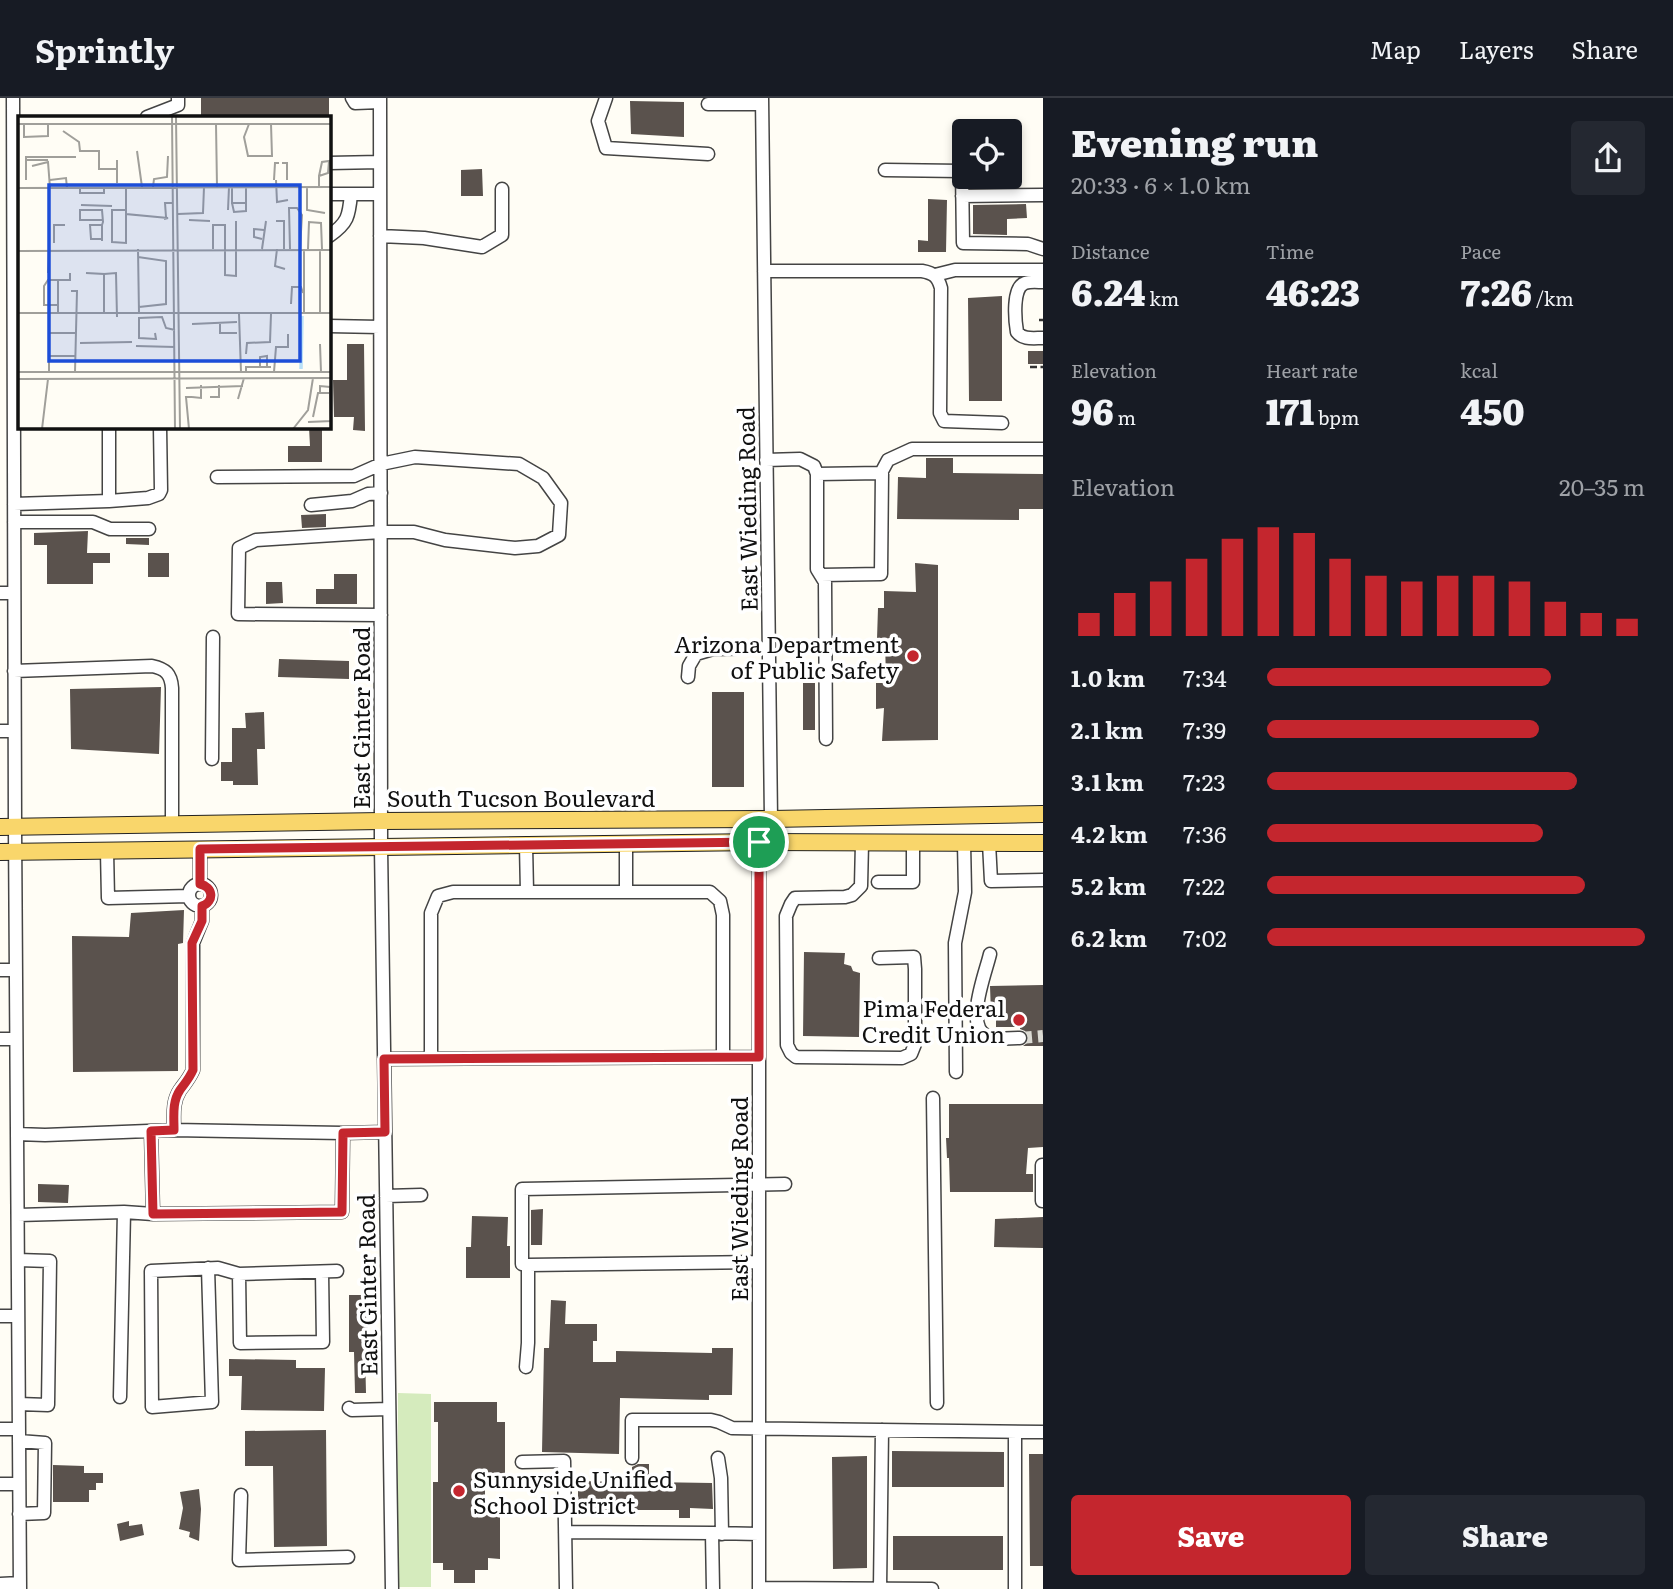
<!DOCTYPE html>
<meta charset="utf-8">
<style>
:root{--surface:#171b24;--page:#242831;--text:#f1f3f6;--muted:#9ea1a6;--line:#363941;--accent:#c4262e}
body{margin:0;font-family:Literata,serif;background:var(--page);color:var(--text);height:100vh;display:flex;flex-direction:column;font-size:26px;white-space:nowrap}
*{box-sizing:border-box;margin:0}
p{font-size:23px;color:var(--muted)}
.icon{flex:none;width:38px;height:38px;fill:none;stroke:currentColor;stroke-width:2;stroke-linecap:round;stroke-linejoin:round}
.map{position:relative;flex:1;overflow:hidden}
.sheet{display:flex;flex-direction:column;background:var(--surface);width:630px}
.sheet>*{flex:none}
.controls{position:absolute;left:952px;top:21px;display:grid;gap:14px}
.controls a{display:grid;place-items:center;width:70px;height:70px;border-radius:7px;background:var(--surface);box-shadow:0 4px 10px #0003;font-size:35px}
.pin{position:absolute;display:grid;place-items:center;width:60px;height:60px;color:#fff;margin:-30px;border:4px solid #fff;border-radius:50%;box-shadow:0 2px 7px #0007}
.round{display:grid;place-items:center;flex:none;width:74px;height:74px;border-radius:7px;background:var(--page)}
.headline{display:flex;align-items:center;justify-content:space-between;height:119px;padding:0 28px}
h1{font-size:38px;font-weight:800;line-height:52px}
.metrics{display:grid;grid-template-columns:repeat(3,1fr);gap:10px;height:119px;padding:7px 28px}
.metrics div{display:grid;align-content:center}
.metrics b{font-size:35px;font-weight:800}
.metrics small{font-size:19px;font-weight:400}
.metrics p{font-size:19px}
.chart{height:196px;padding:14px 28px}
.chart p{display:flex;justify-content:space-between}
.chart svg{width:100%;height:126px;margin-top:7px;stroke:var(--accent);stroke-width:6}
.action{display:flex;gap:14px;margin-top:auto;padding:14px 28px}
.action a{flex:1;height:80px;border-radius:7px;background:var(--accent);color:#fff;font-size:28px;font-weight:800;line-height:80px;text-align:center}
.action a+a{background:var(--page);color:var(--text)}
ul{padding:0 28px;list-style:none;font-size:23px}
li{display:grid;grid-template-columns:112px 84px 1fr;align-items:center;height:52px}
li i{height:18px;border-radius:9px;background:var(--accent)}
header{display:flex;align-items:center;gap:42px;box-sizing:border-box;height:98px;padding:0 35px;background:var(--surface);border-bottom:2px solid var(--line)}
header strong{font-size:33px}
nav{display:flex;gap:38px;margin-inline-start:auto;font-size:24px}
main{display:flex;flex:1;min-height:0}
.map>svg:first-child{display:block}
.green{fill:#d5ebbd}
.building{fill:#5a524d}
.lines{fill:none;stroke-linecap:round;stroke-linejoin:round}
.minor-tunnel{stroke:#dbdad3;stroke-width:12;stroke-dasharray:12 6;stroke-linecap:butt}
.minor-casing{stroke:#444;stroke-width:15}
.major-casing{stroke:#222;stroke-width:18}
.path{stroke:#333;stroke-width:2.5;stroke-dasharray:7 3.5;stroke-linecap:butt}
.minor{stroke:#fff;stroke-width:12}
.major{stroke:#f9d66b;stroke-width:16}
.route-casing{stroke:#fff;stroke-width:14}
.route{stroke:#c4262e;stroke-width:9}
.poi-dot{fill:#c4262e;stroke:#fff;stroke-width:2.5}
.labels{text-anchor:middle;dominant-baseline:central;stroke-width:7;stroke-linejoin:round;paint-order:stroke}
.street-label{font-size:23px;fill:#111;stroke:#fff}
.poi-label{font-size:23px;fill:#111;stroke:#fff;text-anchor:end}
.inset-river{fill:none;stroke:#b9e0f7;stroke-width:3.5}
.inset-road{fill:none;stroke:#a09f9a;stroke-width:2}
.view{fill:#1d4ed8;fill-opacity:0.15;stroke:#1d4ed8;stroke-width:3.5}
.inset-edge{fill:none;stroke:#111;stroke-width:3.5}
</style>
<header>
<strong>Sprintly</strong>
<nav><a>Map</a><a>Layers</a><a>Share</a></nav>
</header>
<main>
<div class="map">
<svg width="1043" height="1491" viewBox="0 0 1043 1491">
<rect width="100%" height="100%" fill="#fffdf5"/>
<path class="green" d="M398 1295 431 1296V1489H397Z"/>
<path class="building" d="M201 0H329V19H201Z
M630 3 684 4V39L631 36Z
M482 71 483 98H461V72Z
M928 101 947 102 946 154H918V142L928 143Z
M1026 106 1027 120 1007 121V137L973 136V107Z
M1002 198V303H969L968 200Z
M347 246H364L365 333 353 332 354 319H334L333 282H347Z
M1028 253H1043V266H1028Z
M309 329H322V364H288V348H310Z
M926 360H953V375L1043 376V411H1019V422L897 421 898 379 926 380Z
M326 416V429L302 430 301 417Z
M88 433 87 455H110V465H93V486H47V447H34V435Z
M126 440H149V447L126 446Z
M148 455H169V479H148Z
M915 465 938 467V642L882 643 884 610 876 611V585H886L885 540 877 541 878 510H884V493L916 494Z
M334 476H357V506H316V491H334Z
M266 484H282L283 505 266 506Z
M279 561 349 563V581L278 579Z
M803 585H815V632H803Z
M161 589 159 656 71 651 70 591Z
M712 594H744V689H712Z
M264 614 265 651H257L258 687H233V683H221V664H232V630H246L245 615Z
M184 812 183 845 178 846V973L73 974 72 838 129 839 131 815Z
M804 854 845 855 844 866 851 868 853 873 860 875 859 939 803 938Z
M1043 887V948H1023L1027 945 1029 939 1025 933 1020 931V929H996V916H991L990 888Z
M949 1006H1043V1049L1028 1050 1026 1076H1033V1094H950L949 1060H947L946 1040H949Z
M38 1086 69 1087 68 1105 38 1104Z
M543 1111 542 1147H531V1112Z
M472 1118 508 1119 507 1148H510V1180H466V1149H471Z
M1043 1119V1150L994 1149 995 1121Z
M349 1197H367L368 1254H365L366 1295H355L354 1254H349Z
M551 1202 566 1203 565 1226H597V1243H593V1264H616V1253L712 1255V1250H733L732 1297H709V1302L620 1300 619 1356 542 1354 544 1250H549Z
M229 1261 296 1262V1270H325L324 1313 241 1312 242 1278H229Z
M434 1304H497V1324H505V1377H485V1403H500V1461L488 1460V1472H475V1485H454V1472H443V1465H433V1384H438V1324H434Z
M326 1332 327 1448 274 1449 273 1368H245V1333Z
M892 1353 1004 1354V1389H892Z
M1029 1356H1043V1468H1030Z
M867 1358V1470L833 1471 832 1359Z
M638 1366H649V1384L712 1385 713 1411 690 1410V1420H679V1412H578V1383L632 1384V1369Z
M53 1367 84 1368V1375H103V1385H96V1392H89V1404H53Z
M199 1391 201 1411 199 1443 189 1439 190 1434 179 1431 183 1410 180 1394Z
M129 1423V1428L142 1426 144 1437 120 1443 117 1426Z
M893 1438H1003V1472H893Z"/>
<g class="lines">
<path class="minor-tunnel" d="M1020 940 1043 938"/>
<defs>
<path id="minor" d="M13 0 15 729 20 1491
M352 0 355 5 380 4
M380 0 381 749 392 1491
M606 0 598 23 606 50 708 56
M708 6H762
M147 19 178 7V0
M329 65 380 64
M885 72 962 73 963 145 1028 146 1043 151
M329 96H380
M962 98 1043 97
M329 138C348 125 349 118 351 96
M380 138 424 140 482 149 502 137V91
M764 173H922C934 175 938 179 941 190L940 315 944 323 1002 325
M935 177 955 172H1043
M1043 184C1038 184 1030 183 1025 185 1012 189 1015 222 1017 234 1023 242 1033 240 1043 240
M329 228 380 229
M766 362 800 361 814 368 817 376 881 375 888 362 912 351H1043
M817 376V471L825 484 826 641
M217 379 354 378 381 366 415 359 519 366 543 380 561 405 559 437 538 448 515 450 445 442 414 434H381L256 442 239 450 238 516 381 517
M109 403 148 400 159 396 161 392 160 329
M14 406 109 403V329
M311 407 352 403 368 396 381 395
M14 424H93L110 431H149
M821 477 881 476 882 374
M0 495H14
M14 573 152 568C166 571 171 576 172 590V726
M688 579 689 568 696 556 713 551 769 550
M0 633H14
M212 661 213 539
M862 745 861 788 852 797 845 799 795 800 791 806 786 818 787 947 791 955 796 959 902 960 911 956 915 946V871L914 859 879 860
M989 745 991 783 1043 782
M626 746V794
M526 747 527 794
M200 751V786
M107 753 108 800 189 798
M878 784H913V745
M189 797a11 11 0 1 1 22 0a11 11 0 1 1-22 0Z
M990 856C986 874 964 928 987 938 997 942 1009 940 1020 940
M0 872H16
M0 941H16
M384 961 759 959
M431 961V815L438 798 453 794H710L720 803 723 817V959
M956 974 955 845 965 794 964 745
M933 1000 937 1305
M151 1033 153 1116 342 1114 343 1035 174 1032
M343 1035 385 1034
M17 1036 45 1037 174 1032C174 1018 172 1004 180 992 185 985 189 981 193 972V845L202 823V808
M1042 1067V1103
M386 1098 421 1097
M18 1117 124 1114 153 1116
M18 1162 50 1163 48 1307 19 1306
M528 1167 522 1166V1091L785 1086
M208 1170 212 1304 152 1309 151 1173 218 1170 239 1176
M322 1174 323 1244 240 1245 239 1176 337 1173
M0 1218H18
M526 1269 528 1245V1167L759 1164
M120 1299 124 1114
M349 1310 352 1312 389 1311
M0 1331H19
M1015 1334V1491
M19 1343 45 1345 44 1415 19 1416
M632 1360V1322H711L719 1324 732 1330 1043 1334
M718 1360 721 1380 722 1436
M522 1364 564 1363 566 1491
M0 1386H19
M241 1397 239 1462 348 1459
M565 1434 712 1435
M0 1486 20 1485
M759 1490 932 1491
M713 1491 712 1435 759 1436
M759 1491V744L771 721 762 0
M880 1491 882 1332"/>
<path id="major" d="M0 729 381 723 771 721 1043 716
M0 754 759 744 1043 745"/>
</defs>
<use href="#minor" class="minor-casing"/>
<use href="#major" class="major-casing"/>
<path class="path" d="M1039 222H1043
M1030 269H1043"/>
<use href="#minor" class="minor"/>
<use href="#major" class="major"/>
</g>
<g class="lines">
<defs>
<path id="route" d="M759 744V959L384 961 385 1034 343 1035 342 1114 153 1116 151 1033 174 1032C174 1018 172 1004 180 992 185 985 189 981 193 972L192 845 202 823V808C215 803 213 789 200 786V751Z"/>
</defs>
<use href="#route" class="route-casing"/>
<use href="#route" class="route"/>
</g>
<g class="poi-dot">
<circle cx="913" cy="558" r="7"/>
<circle cx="1019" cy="922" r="7"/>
<circle cx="459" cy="1393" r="7"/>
</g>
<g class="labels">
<g class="street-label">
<text transform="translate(746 411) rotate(-91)">East Wieding Road</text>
<text transform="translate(360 620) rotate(-90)">East Ginter Road</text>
<text x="521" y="699">South Tucson Boulevard</text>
<text transform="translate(738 1101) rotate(-90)">East Wieding Road</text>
<text transform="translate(366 1187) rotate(-91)">East Ginter Road</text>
</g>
<g class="poi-label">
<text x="899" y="545">Arizona Department<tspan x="899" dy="26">of Public Safety</tspan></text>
<text x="1005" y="909">Pima Federal<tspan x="1005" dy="26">Credit Union</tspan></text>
<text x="473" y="1380" text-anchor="start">Sunnyside Unified<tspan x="473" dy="26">School District</tspan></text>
</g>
</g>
<g transform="translate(18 18)">
<rect width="313" height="313" fill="#fffdf5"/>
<path class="inset-river" d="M283 253 284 200"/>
<path class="inset-road" d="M154 1 157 313M158 1 162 313M0 8H314M6 8V21L30 20V9M198 8 199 71M231 8 226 21 230 40H254L253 8M45 15 61 26 62 35H81V53H99M119 35 124 71M8 44H30M264 47H269V64M14 50 30 46 32 72M8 64V41H58M32 64 48 62 49 72M256 64 257 47H261M258 64 259 86 270 84M99 67V44M108 71V98L150 102 146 103M135 71 136 63 149 61 150 40M214 71V87H228V71M289 71V94L307 97M301 71V60L310 57 311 45 304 46 301 60M0 72 314 71M62 72V77H86V72M214 87 216 96 228 95V87M63 89 94 90M108 94H94V126L108 127V98M210 94 211 71M160 98 185 97 186 71M148 101 147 87H155M171 104 192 105M258 105H266V133M84 109 85 106 84 94H62V104H85M84 123H73L72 109H84V125M244 123 236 121V113L246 114M36 127V109H47M120 133 121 197M195 133V109H207V159L218 160V105M244 133 248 105M259 133 257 150 267 153M272 133 271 92H279L284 99 282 133M290 133 291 106 303 107 304 133M302 133V197M0 135 314 134M120 141 148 145V188L121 191M30 157 31 135M68 157 86 158V197M86 158 98 157 99 201M53 175H59L57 256M273 188 274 171H283L285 177M40 189V164M0 197H314M40 197V189H26V170L30 164H52V157M286 197V133M221 198 223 256M202 207V217H219M174 208 219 206M32 217H58M137 217 138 223 121 222V202L144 201 148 212 157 214M62 227 114 226M302 228 303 256M118 230 157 231M228 238 229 227 252 226 253 198M31 240H57M242 250V241L249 240V251M31 255V197M0 256H314M228 256V251H253M256 256 258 231H270V218M0 263 314 262M168 272 225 270M302 277V270L312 271V277M174 281 183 282V269M192 281H201V269M220 283 226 262M290 306 313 305 312 277H300L295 301M24 313 30 263M171 313 168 281H174M275 313 290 294 295 262"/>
<path class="view" d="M31 69H282V245H31Z"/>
<rect width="313" height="313" class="inset-edge"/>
</g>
</svg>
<div class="controls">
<a><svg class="icon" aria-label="locate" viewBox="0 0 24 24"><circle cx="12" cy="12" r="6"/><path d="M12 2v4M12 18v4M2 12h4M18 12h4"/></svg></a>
</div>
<div class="pin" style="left:759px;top:744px;background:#1e9e55"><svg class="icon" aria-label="arrive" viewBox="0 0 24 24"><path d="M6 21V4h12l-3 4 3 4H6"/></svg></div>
</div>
<section class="sheet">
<div class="headline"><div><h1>Evening run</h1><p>20:33 · 6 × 1.0 km</p></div><a class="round"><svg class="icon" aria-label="share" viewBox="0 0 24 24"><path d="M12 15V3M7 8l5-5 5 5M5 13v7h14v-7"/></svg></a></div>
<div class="metrics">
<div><p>Distance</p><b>6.24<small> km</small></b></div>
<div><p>Time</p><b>46:23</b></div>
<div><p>Pace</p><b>7:26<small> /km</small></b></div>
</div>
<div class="metrics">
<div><p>Elevation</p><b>96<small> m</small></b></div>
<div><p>Heart rate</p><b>171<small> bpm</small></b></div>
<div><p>kcal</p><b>450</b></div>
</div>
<div class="chart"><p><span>Elevation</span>20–35 m</p>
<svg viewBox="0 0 160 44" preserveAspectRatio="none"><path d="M5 44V36M15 44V29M25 44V25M35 44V17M45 44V10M55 44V6M65 44V8M75 44V17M85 44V23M95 44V25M105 44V23M115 44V23M125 44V25M135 44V32M145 44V36M155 44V38"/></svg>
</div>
<ul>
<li><b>1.0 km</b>7:34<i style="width:75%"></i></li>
<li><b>2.1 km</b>7:39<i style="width:72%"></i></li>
<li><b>3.1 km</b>7:23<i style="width:82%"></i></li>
<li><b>4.2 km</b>7:36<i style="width:73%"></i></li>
<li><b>5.2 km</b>7:22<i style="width:84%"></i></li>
<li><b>6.2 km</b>7:02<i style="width:100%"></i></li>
</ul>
<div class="action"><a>Save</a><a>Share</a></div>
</section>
</main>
